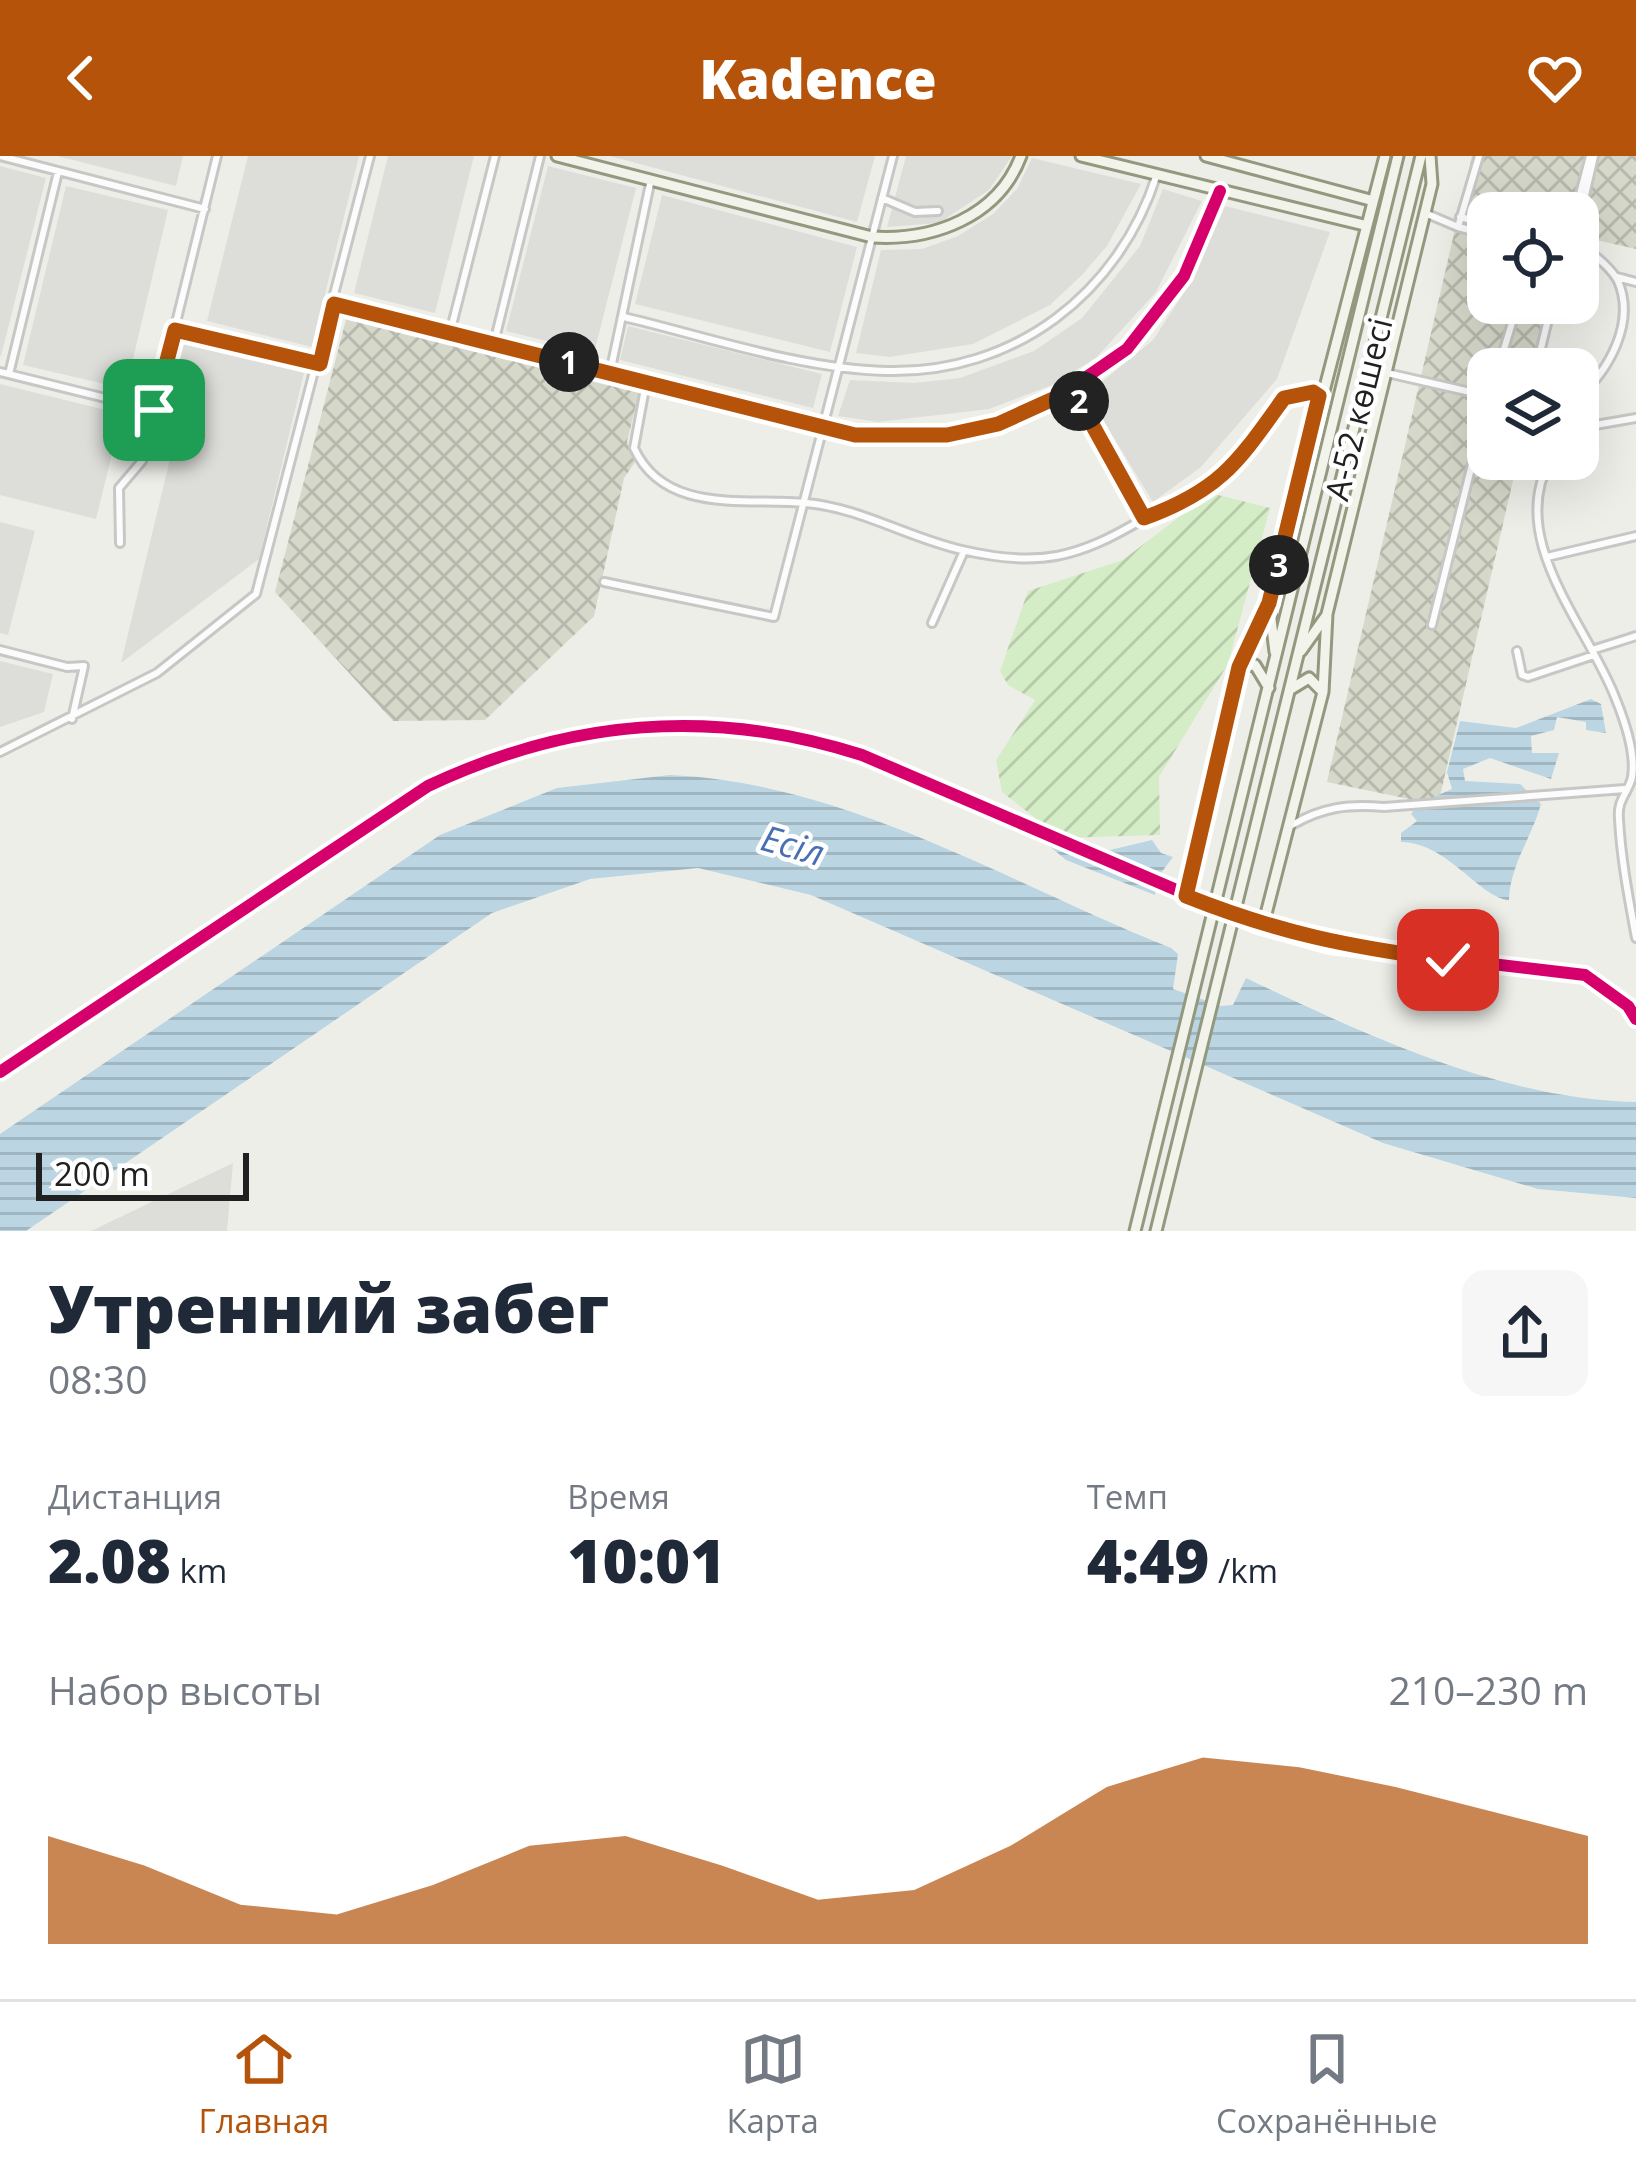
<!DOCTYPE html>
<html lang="ru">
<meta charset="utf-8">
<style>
:root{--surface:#fff;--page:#f6f6f7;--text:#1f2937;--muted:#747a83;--line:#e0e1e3;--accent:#b45309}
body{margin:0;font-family:"Open Sans",sans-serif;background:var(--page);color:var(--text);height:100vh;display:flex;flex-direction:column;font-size:45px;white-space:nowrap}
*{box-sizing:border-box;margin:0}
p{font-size:39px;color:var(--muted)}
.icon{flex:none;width:66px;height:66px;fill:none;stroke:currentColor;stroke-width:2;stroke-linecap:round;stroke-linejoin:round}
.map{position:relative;height:1075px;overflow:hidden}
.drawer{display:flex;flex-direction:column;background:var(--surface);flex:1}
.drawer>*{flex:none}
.fabs{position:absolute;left:1467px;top:36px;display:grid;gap:24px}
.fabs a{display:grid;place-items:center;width:132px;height:132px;border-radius:24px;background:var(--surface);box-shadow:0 12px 48px #0002;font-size:60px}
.scale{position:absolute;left:36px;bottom:30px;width:213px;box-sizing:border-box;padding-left:12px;border:6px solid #202020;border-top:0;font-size:33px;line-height:42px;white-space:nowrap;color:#202020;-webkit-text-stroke:9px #fff;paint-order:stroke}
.pin{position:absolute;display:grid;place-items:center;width:102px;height:102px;color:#fff;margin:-51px;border-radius:24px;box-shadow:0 6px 18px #0006}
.km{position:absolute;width:60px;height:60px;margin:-30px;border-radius:50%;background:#222;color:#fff;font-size:33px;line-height:60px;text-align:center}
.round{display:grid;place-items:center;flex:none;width:126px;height:126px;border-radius:24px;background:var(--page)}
.head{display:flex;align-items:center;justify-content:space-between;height:204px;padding:0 48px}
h1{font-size:66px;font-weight:800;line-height:90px}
.figures{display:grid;grid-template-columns:repeat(3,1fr);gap:18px;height:204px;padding:12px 48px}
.figures div{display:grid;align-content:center}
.figures b{font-size:60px;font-weight:800}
.figures small{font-size:33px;font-weight:400}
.figures p{font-size:33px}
.chart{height:336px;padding:24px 48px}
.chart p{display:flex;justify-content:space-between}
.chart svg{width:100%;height:216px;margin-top:12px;fill:var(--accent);opacity:.7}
header{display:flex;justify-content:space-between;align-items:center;height:156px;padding:0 48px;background:var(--accent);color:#fff;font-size:54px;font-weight:800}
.menu{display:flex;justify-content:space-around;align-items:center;height:168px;border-top:3px solid var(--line);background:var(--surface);font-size:33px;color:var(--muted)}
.menu a{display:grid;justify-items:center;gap:6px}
.menu .current{color:var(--accent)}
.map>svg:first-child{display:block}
.residential{fill:#ddddda}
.construction{fill:url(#construction-cross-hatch)}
.garden{fill:url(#garden-furrows)}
.water{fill:url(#water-rules)}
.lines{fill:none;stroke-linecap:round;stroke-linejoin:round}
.street-casing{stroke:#c7c7c5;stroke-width:12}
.secondary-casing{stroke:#93997f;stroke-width:15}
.street{stroke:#fcfcfc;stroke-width:6}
.secondary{stroke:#f2f4ec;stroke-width:9}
.cycleway-casing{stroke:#fff;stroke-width:20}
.cycleway{stroke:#d6006c;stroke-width:12}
.route-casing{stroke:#fff;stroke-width:24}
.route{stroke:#b45309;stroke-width:15}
.labels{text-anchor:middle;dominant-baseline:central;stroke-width:9;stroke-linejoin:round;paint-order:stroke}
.street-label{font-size:33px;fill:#202020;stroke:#fff}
.water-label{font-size:36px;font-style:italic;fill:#486eb3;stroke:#fff}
</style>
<header><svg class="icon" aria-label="back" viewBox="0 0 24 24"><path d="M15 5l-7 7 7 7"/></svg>Kadence<svg class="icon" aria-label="heart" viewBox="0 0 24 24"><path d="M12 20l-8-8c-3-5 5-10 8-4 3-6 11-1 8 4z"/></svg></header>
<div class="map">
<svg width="1636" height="1075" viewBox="0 0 1636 1075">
<defs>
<pattern id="construction-cross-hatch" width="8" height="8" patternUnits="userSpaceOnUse" patternTransform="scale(3)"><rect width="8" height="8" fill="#d6d8ca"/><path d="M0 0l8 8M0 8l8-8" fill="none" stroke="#b7b9ad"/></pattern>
<pattern id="garden-furrows" width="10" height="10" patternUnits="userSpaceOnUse" patternTransform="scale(3)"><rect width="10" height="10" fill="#d5edc7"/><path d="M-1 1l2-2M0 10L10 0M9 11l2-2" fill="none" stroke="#b7cbab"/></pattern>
<pattern id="water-rules" width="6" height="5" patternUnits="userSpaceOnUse" patternTransform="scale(3)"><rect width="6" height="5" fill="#bbd5e2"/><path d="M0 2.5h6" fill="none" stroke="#a0b7c2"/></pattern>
</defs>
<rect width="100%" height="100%" fill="#eeeee9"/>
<path class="residential" d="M57 0H183L176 30Z
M248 0H359L312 191 207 165Z
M388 0H474L435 157 354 137Z
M610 0H875L857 66Z
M906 0H1012L989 34 939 67 887 71Z
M1032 2 1141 28 1107 90 1082 119 1050 149 973 188 889 201 856 197 881 94 922 93 958 80 993 58 1017 33Z
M0 10 46 22 1 200H0Z
M548 10 636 32 594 197 506 175Z
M66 30 168 54 126 233 23 209Z
M1163 33 1202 45 1156 136 1097 201 1052 229 989 253 878 266 838 260 850 224 914 227 960 222 1034 195 1082 162 1140 90Z
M662 39 857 91 830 196 635 148Z
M1225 50 1330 76 1277 223 1201 311 1153 346 1087 238 1153 184 1193 123Z
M628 170 822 218 813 252 620 204Z
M184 188 304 217 259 403 121 507 170 303 157 297Z
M0 228 122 258 96 363 0 339Z
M0 366 35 375 8 479 0 477Z
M0 505 53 518 44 556 0 571Z
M233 1007 227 1075H91Z"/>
<path class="construction" d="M1472 0H1587L1574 57H1488V147H1554L1539 213H1488V303H1518L1438 649 1327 626Z
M1595 0H1636V93L1578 80Z
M347 160 640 232 627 286 635 306 624 322 594 460 485 564 393 565 275 436Z"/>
<path class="garden" d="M1210 337 1270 352 1228 508 1159 621 1160 679 1061 682 1002 636 996 604 1035 544 1008 529 1000 515 1028 435 1123 404Z"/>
<path class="water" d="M1591 543 1601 548 1606 577 1586 574V566L1557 561 1554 574 1531 580 1532 597H1559L1551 623 1490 602 1463 613 1465 625 1520 628 1541 648C1532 681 1510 709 1509 744 1481 743 1447 686 1401 686V677L1417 665 1411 658 1418 648 1452 633 1447 616 1460 565 1516 572Z
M670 619C849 627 1008 727 1171 792L1178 798 1173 833 1221 850 1233 849 1246 822C1366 879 1500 943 1636 946V1042L1538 1033 1383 987 811 739 698 712 590 723 492 757 26 1075H0V978L440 679 557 632Z
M1152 684 1161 697 1173 701 1158 721 1155 739 1066 704 1047 688 1110 694Z"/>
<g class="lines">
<defs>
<path id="street" d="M0 0 205 53
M882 42 915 56 938 55
M1425 57 1458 71 1479 0
M1575 57 1590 0
M1460 61 1488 68
M1578 70 1594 0
M1458 71 1488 79
M1578 85C1591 97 1610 110 1618 125 1636 167 1609 214 1578 242
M1617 121 1636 126
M334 147 855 279H947L998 268 1049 247 1127 193 1184 120 1220 36
M624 161C708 181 800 213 887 215 1014 218 1119 138 1157 18
M175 174 320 208
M450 177 495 0
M494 187 540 0
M1498 213 1518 147
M1536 213 1552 147
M0 216 154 254
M610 217 651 23
M1387 217 1488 240
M9 218 58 16
M646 227 634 292C665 360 748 341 806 347 862 352 908 382 962 394 1039 412 1078 402 1143 363 1159 354 1179 353 1194 344 1234 321 1259 278 1284 242L1319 240
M1073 235 1144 362
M1578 272 1636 262
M1551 303C1505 382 1587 469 1615 541 1624 563 1636 597 1632 621 1628 638 1617 643 1619 663 1621 703 1629 744 1636 782
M120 387 119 332 142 305 217 0
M1547 401 1636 380
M604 426 774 461 893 0
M932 467 964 395
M1432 469 1488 244
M0 494 67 511 84 510 72 563
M1592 494 1636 480
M1517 495 1522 519 1528 521 1594 499
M0 596 157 517 256 438 370 0
M1292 669C1323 651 1348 648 1384 651L1625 633
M0 916 428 630C570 563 713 551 862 599L1258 769 1330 789 1585 819 1628 850 1636 863"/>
<path id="secondary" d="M557 0 872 81C933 85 998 61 1021 0
M1081 0 1364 69
M1206 0 1370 44
M1269 447 1275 496
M1301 495 1326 460
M1240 510 1255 509 1269 532
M1291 533 1309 522 1323 536
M1186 740 1244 495 1269 447 1385 0
M1258 769 1266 758 1323 536 1327 458 1432 28 1430 0
M1135 1075 1398 0
M1156 1075 1421 0"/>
</defs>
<use href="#street" class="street-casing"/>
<use href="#secondary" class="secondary-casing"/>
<use href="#street" class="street"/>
<use href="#secondary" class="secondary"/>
<defs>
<path id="cycleway" d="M334 147 855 279H947L998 268 1049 247 1127 193 1184 120 1220 35
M0 916 428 630C570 563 713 551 862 599L1258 769 1330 789 1585 819 1628 850 1636 863"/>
</defs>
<use href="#cycleway" class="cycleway-casing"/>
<use href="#cycleway" class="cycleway"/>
</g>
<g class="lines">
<defs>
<path id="route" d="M154 254 175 174 320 208 334 148 855 279H947L998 268 1073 234 1144 362C1221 334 1238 306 1284 242L1313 236 1319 240 1269 447 1239 511 1186 740C1279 777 1349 791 1448 804"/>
</defs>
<use href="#route" class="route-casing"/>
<use href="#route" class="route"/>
</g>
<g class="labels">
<g class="street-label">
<text transform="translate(1358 253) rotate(-76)">А-52 көшесі</text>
</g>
<g class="water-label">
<text transform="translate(793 689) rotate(16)">Есіл</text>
</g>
</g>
</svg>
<div class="fabs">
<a><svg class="icon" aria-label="locate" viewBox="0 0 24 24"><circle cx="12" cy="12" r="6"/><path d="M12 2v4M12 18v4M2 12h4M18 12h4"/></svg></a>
<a><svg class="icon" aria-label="layers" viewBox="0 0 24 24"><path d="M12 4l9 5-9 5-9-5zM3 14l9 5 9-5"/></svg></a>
</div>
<div class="scale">200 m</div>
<div class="pin" style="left:154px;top:254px;background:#1e9e55"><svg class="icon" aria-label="arrive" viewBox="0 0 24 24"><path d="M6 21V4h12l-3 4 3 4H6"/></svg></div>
<div class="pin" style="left:1448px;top:804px;background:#d93025"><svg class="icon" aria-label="check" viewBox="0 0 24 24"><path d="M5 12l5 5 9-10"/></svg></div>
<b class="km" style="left:569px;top:206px">1</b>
<b class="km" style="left:1079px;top:245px">2</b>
<b class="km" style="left:1279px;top:409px">3</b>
</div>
<section class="drawer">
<div class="head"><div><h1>Утренний забег</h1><p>08:30</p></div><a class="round"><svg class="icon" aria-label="share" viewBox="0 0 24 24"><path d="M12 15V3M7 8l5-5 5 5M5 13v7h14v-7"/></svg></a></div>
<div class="figures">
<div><p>Дистанция</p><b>2.08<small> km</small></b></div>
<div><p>Время</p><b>10:01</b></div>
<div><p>Темп</p><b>4:49<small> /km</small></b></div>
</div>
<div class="chart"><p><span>Набор высоты</span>210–230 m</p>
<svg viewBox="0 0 160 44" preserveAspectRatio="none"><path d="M0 44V22L10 28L20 36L30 38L40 32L50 24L60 22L70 28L80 35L90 33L100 24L110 12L120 6L130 8L140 12L150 17L160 22V44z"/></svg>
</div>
</section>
<nav class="menu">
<a class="current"><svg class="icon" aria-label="home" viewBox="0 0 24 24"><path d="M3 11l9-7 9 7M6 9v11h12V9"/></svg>Главная</a>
<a><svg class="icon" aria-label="map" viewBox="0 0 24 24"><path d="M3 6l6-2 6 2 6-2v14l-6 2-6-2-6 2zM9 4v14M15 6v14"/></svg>Карта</a>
<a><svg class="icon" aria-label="saved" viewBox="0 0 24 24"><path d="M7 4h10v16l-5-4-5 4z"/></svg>Сохранённые</a>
</nav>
